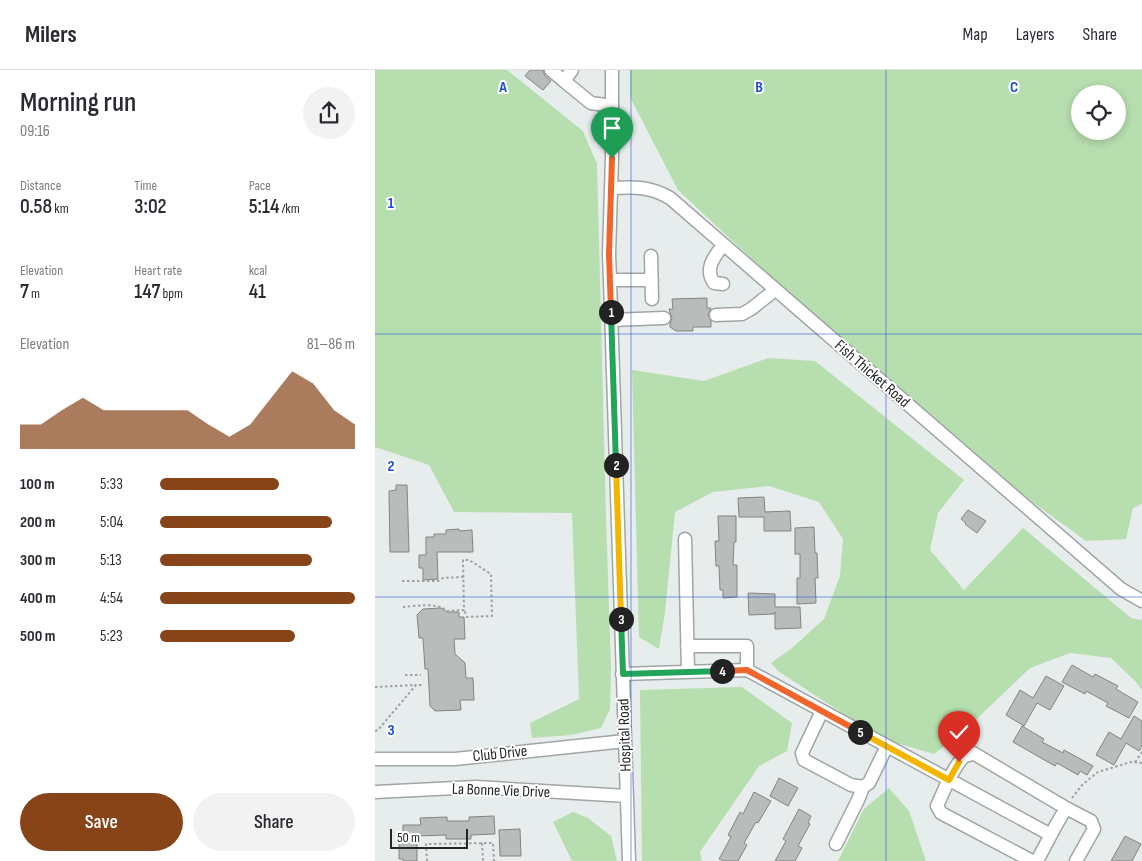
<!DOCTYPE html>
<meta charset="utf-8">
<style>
:root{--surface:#fff;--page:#f2f2f3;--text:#2b2b33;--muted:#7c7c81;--line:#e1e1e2;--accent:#884419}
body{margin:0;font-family:"Sofia Sans Condensed",sans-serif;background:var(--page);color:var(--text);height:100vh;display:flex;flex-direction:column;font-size:19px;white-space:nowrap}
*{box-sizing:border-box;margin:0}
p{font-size:16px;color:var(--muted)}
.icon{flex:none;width:28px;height:28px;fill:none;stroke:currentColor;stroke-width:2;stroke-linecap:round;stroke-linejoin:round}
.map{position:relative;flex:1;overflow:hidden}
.drawer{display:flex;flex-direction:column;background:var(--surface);width:375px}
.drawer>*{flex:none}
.controls{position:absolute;left:696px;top:15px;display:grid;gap:10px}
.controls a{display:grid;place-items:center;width:55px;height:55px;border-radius:50%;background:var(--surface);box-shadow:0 2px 8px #0003;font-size:25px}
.scale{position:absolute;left:15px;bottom:12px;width:78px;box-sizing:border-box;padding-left:5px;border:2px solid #252727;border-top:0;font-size:14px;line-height:18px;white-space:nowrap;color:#252727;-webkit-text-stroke:4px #fff;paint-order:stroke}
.pin{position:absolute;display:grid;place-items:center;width:42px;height:42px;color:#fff;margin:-51px -21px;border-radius:50% 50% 50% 0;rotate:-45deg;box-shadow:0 0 5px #0007}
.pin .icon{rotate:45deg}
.km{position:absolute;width:25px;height:25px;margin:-12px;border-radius:50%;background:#222;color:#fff;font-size:14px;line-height:25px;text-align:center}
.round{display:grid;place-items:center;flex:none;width:52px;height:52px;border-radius:26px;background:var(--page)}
.overview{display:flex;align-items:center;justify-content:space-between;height:85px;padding:0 20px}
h1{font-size:28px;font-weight:600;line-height:38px}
.stats{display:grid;grid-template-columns:repeat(3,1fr);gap:8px;height:85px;padding:5px 20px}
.stats div{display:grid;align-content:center}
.stats b{font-size:21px;font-weight:600}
.stats small{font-size:14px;font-weight:400}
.stats p{font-size:14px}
.chart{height:140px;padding:10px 20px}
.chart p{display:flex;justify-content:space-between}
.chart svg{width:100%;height:90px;margin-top:5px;fill:var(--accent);opacity:.7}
.primary-button{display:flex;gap:10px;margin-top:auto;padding:10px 20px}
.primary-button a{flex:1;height:58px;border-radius:30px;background:var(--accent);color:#fff;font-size:20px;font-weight:600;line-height:58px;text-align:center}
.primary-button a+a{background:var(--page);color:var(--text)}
ul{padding:0 20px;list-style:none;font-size:16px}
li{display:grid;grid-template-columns:80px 60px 1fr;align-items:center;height:38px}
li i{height:12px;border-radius:6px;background:var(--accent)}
header{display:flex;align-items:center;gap:30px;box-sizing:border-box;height:70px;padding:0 25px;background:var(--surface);border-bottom:1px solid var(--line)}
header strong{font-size:24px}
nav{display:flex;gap:28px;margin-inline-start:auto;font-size:18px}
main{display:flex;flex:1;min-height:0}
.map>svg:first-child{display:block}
.green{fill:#b7deae;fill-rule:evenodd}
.building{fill:#b8bcba;stroke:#818583}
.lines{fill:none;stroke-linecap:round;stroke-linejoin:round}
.minor-casing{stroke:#a0a5a5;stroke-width:15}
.path{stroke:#9da1a1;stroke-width:2;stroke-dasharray:2.5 2.5;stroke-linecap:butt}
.minor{stroke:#fff;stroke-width:12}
.split-1-casing{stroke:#fff;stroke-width:10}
.split-2-casing{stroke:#fff;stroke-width:10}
.split-3-casing{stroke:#fff;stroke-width:10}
.split-4-casing{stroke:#fff;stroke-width:10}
.split-5-casing{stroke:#fff;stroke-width:10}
.split-6-casing{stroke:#fff;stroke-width:10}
.split-1{stroke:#f0652b;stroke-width:6}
.split-2{stroke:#22a559;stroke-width:6}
.split-3{stroke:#f5b400;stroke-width:6}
.split-4{stroke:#22a559;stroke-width:6}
.split-5{stroke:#f0652b;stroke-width:6}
.split-6{stroke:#f5b400;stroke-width:6}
.grid{fill:none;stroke:#1d4ed8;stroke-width:1;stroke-opacity:0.55}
.labels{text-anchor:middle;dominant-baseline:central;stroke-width:4;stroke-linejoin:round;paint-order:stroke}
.street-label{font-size:16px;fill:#252727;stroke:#fff}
.grid-label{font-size:16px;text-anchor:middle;font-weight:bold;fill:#1d4ed8;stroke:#fff;stroke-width:4;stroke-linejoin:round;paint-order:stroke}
</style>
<header>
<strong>Milers</strong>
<nav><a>Map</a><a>Layers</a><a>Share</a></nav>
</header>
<main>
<section class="drawer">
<div class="overview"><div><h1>Morning run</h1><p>09:16</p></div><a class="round"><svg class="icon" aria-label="share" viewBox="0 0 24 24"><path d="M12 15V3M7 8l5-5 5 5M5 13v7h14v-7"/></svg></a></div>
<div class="stats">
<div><p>Distance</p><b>0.58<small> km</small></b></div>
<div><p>Time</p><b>3:02</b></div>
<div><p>Pace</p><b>5:14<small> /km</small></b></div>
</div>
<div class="stats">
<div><p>Elevation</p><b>7<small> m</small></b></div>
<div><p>Heart rate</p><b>147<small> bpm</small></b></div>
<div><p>kcal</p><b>41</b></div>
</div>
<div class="chart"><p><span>Elevation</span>81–86 m</p>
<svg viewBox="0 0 160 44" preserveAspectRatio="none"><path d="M0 44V32L10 32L20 25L30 19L40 25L50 25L60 25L70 25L80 25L90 32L100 38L110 32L120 19L130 6L140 12L150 25L160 32V44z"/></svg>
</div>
<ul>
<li><b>100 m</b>5:33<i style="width:61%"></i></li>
<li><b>200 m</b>5:04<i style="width:88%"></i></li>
<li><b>300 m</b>5:13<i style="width:78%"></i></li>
<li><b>400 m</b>4:54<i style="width:100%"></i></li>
<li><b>500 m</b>5:23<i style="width:69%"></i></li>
</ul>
<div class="primary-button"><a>Save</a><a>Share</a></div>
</section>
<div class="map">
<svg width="767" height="791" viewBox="0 0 767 791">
<rect width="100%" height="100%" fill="#e7ecec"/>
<path class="green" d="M0 0H132L208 61 222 94 231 447 236 599 235 639 226 658 196 665 157 668 155 653 204 629 197 443 79 442 54 395 0 377Z
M255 0H767V434L758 438 751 469 711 471 652 428 397 208 303 120 255 27ZM705 24H742V61H705Z
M393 288 440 291 589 410 563 443 555 480 589 520 648 458 756 548 767 550V620L761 612 736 588 695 583 655 598 590 660 559 684 507 669 403 601 396 593 417 578 449 549 465 506 468 469 444 432 394 416 338 422 300 442 290 542 284 579 264 567 257 300 329 311Z
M367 617 417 653 412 681 384 696 325 782 327 791H267L265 620Z
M514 718 534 741 551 791H463L489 739Z
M198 742 213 748 236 766 242 791H197L178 752Z"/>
<path class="building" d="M155 0H168L170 6 176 11 168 20 150 6Z
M332 228V238H336L333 245 336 251V257H318V261H301L295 257V254L297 248 294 239H298L297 229Z
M21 415H32L34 482H15L14 421 21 420Z
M389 427 390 442 415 441 416 461H389V447H364L363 428Z
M593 440 611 451 602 463 590 454 591 453 586 449Z
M343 446H361V472H359L358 495H362V527L348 528V520H345L344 496H341L340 471H344Z
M439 457 440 483H442L443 508H440L441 533 422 534V508H425V484H420V458Z
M84 459V461L97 460 98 482H62L63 509 48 510V498H44V485H51V467H59V464H71V460Z
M373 523 400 524V537H425L426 558 400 559V542L399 544 374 545Z
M66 538 72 542H84V547H89L90 569H79L80 584 90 593 91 608H98L99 630H85L86 640 60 641 55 636 53 599H50L48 568H44L42 545 48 539Z
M697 595 718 607 720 604 743 616 741 619 763 632 754 648 731 636 733 633 711 621 710 624 687 612Z
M671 606 689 616 675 640 662 633 649 656 631 645 645 620 658 628Z
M759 646 767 651V675L764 681 751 673 739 695 721 685 734 662 746 669Z
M647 656 669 669 667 672 688 683 689 680 718 696 712 705 705 701 703 705 682 693 680 696 638 672Z
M404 708 423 718 413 736 395 726Z
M379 722 396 731 383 753 381 752 369 773 372 775 363 791H349L344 789 356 767 353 765 365 742 368 744Z
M424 739 436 746 433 753 435 754 423 776 427 778 420 791H400L411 771 408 769Z
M119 746 120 764 96 765V769H71V765L42 766V791H28V789H24V763H28V755H46L45 748 72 747V751H94V747Z
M145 759 146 786H125L124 760Z
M750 766 766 774 757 791H736Z"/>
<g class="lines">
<defs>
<path id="minor" d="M176 0 189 11
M197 0 189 11 216 33 237 36
M237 0V88L234 184 235 210 254 791
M236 118C259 117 275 116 295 128L746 519 767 531
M348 175C339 187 329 199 339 213L348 214
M276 186 277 229
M235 210H277
M341 245 367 244 376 239 400 220
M236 250 289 248
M310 469 313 602
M312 576H372V600
M247 604 372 600 676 765
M447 641 427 683 429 690 476 715 488 717 494 713 512 676
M0 689H80L250 671
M0 722 101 717 252 726
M691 738 716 751 719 759 701 791
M461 774 483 730 488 717
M657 791 566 743 562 736C568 723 579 694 590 686 591 686 597 684 598 683L691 738 680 757 662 791"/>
</defs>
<use href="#minor" class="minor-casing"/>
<path class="path" d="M27 511H63L68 508 88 507
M28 537C42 536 62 532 72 541L89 540 88 490H94L116 504 117 546 92 547 89 540
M30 605H46
M0 617 41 615
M0 661 3 660 41 615H48
M760 692 767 682
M697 728 707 715 723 702 756 692 767 693
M107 773 108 791
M52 791 51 774 118 773 119 791"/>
<use href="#minor" class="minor"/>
</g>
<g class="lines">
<defs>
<path id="split-1" d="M236 242 234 184 237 88"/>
<path id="split-2" d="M236 242 241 395"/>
<path id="split-3" d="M241 395 246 549"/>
<path id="split-4" d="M246 549 248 604 347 601"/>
<path id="split-5" d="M347 601 372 600 485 662"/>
<path id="split-6" d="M485 662 574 710 584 692"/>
</defs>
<use href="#split-1" class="split-1-casing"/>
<use href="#split-2" class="split-2-casing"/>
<use href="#split-3" class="split-3-casing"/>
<use href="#split-4" class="split-4-casing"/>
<use href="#split-5" class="split-5-casing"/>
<use href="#split-6" class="split-6-casing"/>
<use href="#split-1" class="split-1"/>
<use href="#split-2" class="split-2"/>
<use href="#split-3" class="split-3"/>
<use href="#split-4" class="split-4"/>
<use href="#split-5" class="split-5"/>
<use href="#split-6" class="split-6"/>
</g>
<path class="grid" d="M256 0V791M511 0V791M0 264H767M0 527H767"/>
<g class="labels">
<g class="street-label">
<text transform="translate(497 304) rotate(41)">Fish Thicket Road</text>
<text transform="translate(250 665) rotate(-92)">Hospital Road</text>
<text transform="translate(125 684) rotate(-6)">Club Drive</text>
<text transform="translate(126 721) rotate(2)">La Bonne Vie Drive</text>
</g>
</g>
<g class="grid-label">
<text x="128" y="22">A</text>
<text x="384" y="22">B</text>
<text x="639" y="22">C</text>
<text x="16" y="138">1</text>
<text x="16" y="401">2</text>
<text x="16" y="665">3</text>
</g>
</svg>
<div class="controls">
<a><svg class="icon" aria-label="locate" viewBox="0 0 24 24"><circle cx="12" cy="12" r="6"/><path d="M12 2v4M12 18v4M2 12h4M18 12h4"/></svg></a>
</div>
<div class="scale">50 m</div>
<div class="pin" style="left:237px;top:88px;background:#1e9e55"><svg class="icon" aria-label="arrive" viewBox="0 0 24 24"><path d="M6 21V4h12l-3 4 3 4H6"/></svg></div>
<div class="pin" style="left:584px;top:692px;background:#d93025"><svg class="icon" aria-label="check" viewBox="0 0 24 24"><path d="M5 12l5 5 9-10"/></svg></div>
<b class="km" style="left:236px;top:242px">1</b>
<b class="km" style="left:241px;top:395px">2</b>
<b class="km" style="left:246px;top:549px">3</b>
<b class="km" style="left:347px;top:601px">4</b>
<b class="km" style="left:485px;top:662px">5</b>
</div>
</main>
